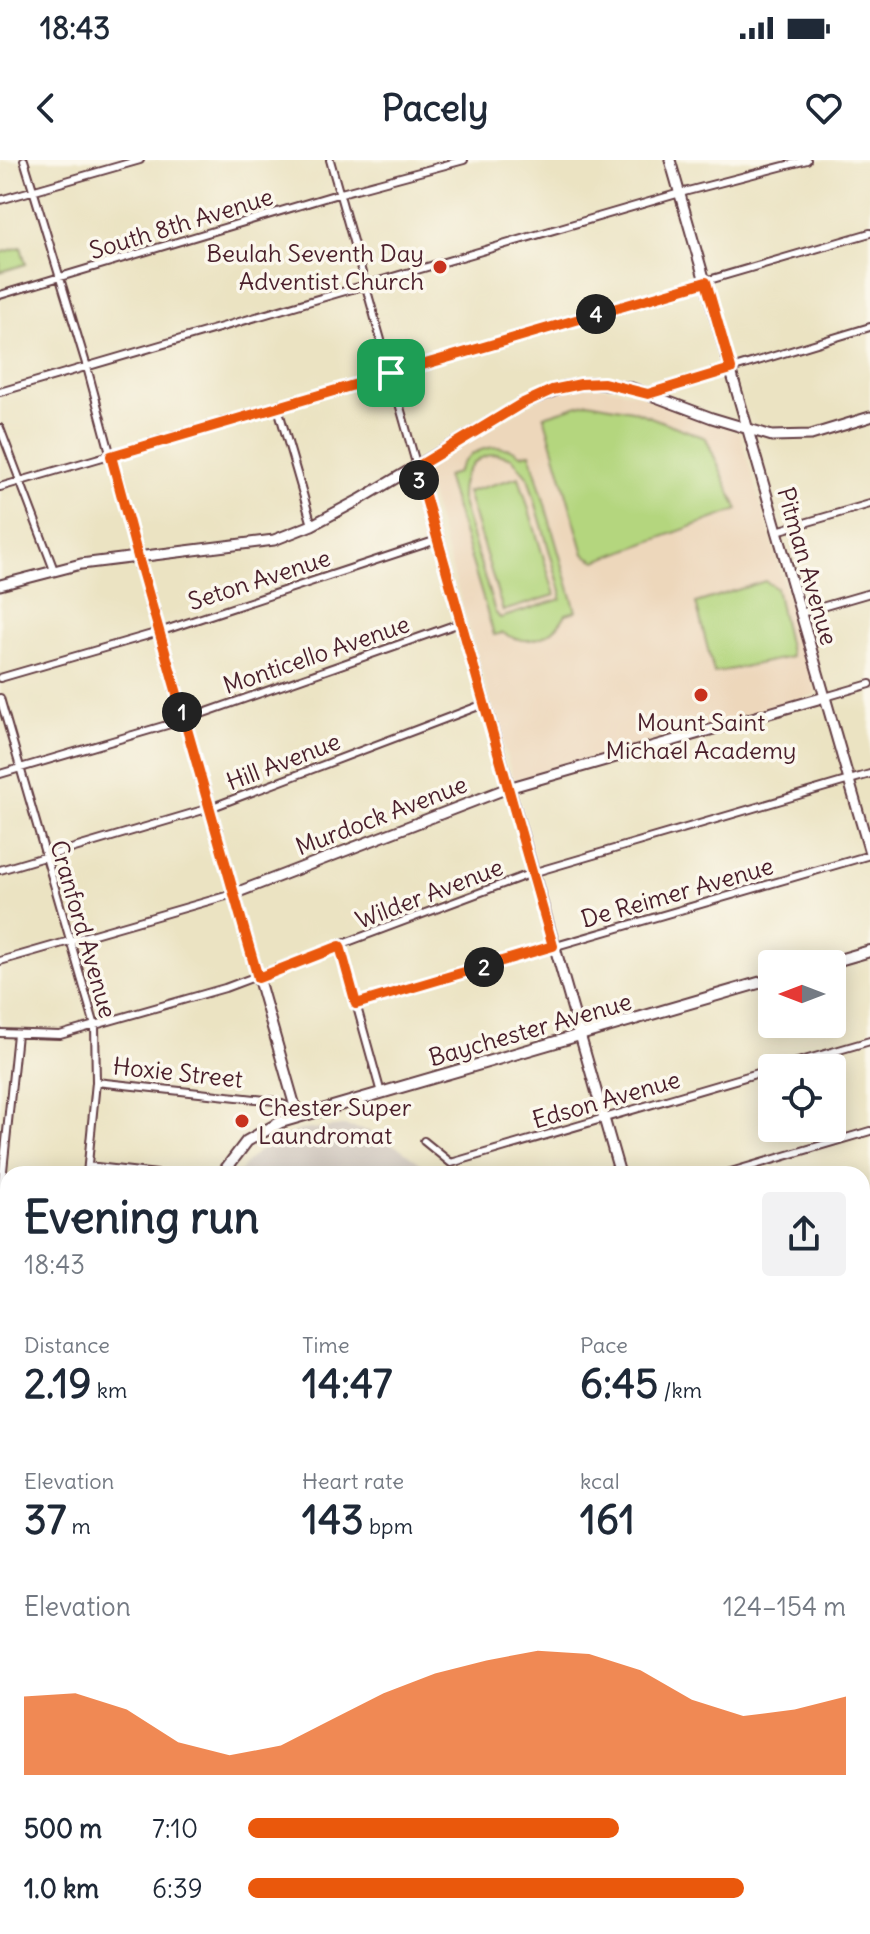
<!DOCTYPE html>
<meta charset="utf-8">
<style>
:root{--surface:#fff;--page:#f2f2f3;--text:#1f2937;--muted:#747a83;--accent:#ea580c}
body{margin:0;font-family:Delius,sans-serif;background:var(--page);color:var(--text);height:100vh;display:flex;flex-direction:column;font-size:30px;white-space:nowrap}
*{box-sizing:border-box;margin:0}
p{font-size:26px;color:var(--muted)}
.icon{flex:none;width:44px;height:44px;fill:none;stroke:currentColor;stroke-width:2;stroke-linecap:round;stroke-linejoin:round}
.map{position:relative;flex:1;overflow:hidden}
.drawer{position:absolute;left:0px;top:1006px;width:870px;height:768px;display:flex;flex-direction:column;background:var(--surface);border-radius:24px 24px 0 0;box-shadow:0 4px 20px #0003}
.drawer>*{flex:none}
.needle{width:52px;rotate:270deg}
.buttons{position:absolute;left:758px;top:790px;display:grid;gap:16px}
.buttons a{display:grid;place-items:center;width:88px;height:88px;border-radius:8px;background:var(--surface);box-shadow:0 4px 20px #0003;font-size:40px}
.pin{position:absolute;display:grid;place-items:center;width:68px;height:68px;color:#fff;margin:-34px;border-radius:16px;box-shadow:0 4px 12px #0006}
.km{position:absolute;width:40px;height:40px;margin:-20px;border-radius:50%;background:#222;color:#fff;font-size:22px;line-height:40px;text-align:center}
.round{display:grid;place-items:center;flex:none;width:84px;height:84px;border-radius:8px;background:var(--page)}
.overview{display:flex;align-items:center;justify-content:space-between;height:136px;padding:0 24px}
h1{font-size:44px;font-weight:700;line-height:60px}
.figures{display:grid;grid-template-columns:repeat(3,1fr);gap:12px;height:136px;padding:8px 24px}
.figures div{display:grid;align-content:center}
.figures b{font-size:40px;font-weight:700}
.figures small{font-size:22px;font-weight:400}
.figures p{font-size:22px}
.chart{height:224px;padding:16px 24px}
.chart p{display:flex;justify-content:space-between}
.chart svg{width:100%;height:144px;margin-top:8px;fill:var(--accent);opacity:.7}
ul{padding:0 24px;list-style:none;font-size:26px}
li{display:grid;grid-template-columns:128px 96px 1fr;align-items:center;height:60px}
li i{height:20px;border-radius:10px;background:var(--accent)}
.status{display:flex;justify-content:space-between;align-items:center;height:56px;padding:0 40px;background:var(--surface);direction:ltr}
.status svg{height:22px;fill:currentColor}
header{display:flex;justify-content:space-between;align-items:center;height:104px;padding:0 24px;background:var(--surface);font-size:36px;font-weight:700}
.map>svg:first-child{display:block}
.built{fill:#edd7bb}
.industrial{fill:#ccc2b9}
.green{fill:#b4d67e;stroke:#7f7a54;stroke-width:2;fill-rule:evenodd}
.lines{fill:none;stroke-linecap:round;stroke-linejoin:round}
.street-casing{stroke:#623c42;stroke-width:10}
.secondary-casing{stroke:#623c42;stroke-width:13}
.primary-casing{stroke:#623c42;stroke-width:14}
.street{stroke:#fff;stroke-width:6}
.secondary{stroke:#fff;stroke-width:9}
.primary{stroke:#fff;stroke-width:10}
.rail-casing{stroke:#4a1f2b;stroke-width:5}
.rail{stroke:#fbf7ec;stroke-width:2;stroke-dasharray:6;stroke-linecap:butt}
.route-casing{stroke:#fff;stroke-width:16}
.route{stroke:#ea580c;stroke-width:10}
.poi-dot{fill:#c8321e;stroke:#fbf7ec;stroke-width:3}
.labels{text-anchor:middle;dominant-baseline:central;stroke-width:7;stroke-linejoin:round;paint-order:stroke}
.street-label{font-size:24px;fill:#4a1f2b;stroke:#fbf7ec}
.poi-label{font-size:24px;fill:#4a1f2b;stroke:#fbf7ec;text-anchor:end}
</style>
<div class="status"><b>18:43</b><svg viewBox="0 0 49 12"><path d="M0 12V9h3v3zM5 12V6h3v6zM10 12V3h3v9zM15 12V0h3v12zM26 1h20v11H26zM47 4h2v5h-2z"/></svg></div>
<header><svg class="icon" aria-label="back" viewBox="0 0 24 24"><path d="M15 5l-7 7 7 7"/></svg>Pacely<svg class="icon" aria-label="heart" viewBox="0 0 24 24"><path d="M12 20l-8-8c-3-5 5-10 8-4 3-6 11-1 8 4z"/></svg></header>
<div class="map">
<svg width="870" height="1774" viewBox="0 0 870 1774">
<rect width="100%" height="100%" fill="#fbf7ec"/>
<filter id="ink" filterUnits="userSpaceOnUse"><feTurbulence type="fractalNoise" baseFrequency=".0125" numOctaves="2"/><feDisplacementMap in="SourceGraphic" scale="16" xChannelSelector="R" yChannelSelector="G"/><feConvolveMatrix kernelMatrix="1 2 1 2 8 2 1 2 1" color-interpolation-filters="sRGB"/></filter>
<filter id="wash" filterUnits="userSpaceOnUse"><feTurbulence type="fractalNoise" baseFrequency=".006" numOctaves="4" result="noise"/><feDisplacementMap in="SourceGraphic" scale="32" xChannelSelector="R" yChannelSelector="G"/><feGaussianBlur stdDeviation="1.8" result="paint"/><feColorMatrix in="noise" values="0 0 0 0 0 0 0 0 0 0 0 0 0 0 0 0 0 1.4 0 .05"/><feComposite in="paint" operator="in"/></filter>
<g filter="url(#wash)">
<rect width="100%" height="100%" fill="#ebe3c2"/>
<path class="built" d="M599 226 635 233 740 273 817 534 514 621 423 310 546 235 575 227Z"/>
<path class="industrial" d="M343 966 370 971 401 989 435 1014H239L245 1004 266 984 300 970Z"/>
<path class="green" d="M21 87 26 104 0 112V93Z
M588 242 632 250 706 278 738 350 596 401 584 394 544 256Z
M497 287 511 289 521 295 530 293 576 451 566 454C553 478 528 488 503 473L494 475 446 316 457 313C464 296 479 288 497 287ZM498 294 512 298 528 317 561 431V439L500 458 495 452 461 339C460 313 472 296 498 294Z
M519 317 555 435 503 451 467 332Z
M765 421 776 428 791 497 714 513 696 443Z"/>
</g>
<g filter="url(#ink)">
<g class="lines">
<defs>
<path id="street" d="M24 0 87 207 138 397
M330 0 417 307
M0 40 140 0
M0 135 341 33 464 0
M731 209 870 167
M0 232 680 33 807 0
M278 248 312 365
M0 268 54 410
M0 327 870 73
M777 371 870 344
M801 453 870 433
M0 518 159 472 437 380
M825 537 870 524
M0 538 95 866 96 922 87 1014
M0 614 184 560 460 463
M0 710 210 648 484 544
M340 786 381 933
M0 801 233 734
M356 844 870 695
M0 873 60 875 225 828 532 713 870 614
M777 908 870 881
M96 922 275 941 287 946 296 954
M424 981 451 1003 772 909
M88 1006 157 1014
M724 1014 870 971
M0 1040 17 874
M0 1048H8
M862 1062 870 1060
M862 1153 870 1150
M862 1243 870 1240
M862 1334 870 1331
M862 1424 870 1421
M0 1470 8 1475
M862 1552 870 1557
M0 1569 8 1574
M862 1655 870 1636
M0 1670 8 1675
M0 1728 8 1733
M33 1766 46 1774
M159 1766 172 1774
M324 1766 338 1774
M488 1766 501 1774
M656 1766 672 1774
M338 1774 343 1766
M810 1774 814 1766"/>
<path id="secondary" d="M670 0 870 693
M650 233 731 209
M417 307 620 1014
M138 397 298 957
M0 425 81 404 274 380 312 365 359 340 521 244 564 227 591 223 632 228 712 258 772 276 811 275 870 257
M233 734 508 628 825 537
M0 1381 8 1368
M862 1435 870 1438
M862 1751 870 1754
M614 1774 618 1766"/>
<path id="primary" d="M825 804 870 791
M222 1014 247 981 281 962 772 819
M0 1238 8 1242"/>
</defs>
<use href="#street" class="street-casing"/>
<use href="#secondary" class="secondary-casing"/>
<use href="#primary" class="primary-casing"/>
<use href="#street" class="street"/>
<use href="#secondary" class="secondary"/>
<use href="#primary" class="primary"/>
<defs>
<path id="rail" d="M862 1756 870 1759"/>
</defs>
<use href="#rail" class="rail-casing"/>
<use href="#rail" class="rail"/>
</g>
</g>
<g class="lines" filter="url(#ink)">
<defs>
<path id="route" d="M706 122 731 209 648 234 604 223 581 224 552 230 521 244 417 307 553 786 356 844 340 786 258 818 138 397 111 296Z"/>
</defs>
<use href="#route" class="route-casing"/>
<use href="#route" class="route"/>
</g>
<g class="poi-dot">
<circle cx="440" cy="107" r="8"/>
<circle cx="701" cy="535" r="8"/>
<circle cx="242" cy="961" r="8"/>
</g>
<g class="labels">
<g class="street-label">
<text transform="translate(181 63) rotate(-17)">South 8th Avenue</text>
<text transform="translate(808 406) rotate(74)">Pitman Avenue</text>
<text transform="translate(259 419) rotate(-18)">Seton Avenue</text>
<text transform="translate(316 494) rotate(-19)">Monticello Avenue</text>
<text transform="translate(283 601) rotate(-21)">Hill Avenue</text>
<text transform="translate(381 655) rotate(-21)">Murdock Avenue</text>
<text transform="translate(677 732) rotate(-16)">De Reimer Avenue</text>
<text transform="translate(429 733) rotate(-21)">Wilder Avenue</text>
<text transform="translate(84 769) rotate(74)">Cranford Avenue</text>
<text transform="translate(530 869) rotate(-16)">Baychester Avenue</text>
<text transform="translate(178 912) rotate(6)">Hoxie Street</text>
<text transform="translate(606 939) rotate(-16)">Edson Avenue</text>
</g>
<g class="poi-label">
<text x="424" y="93">Beulah Seventh Day<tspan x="424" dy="28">Adventist Church</tspan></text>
<text x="701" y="562" text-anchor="middle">Mount Saint<tspan x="701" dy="28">Michael Academy</tspan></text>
<text x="258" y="947" text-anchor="start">Chester Super<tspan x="258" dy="28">Laundromat</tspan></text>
</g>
</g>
</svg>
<div class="buttons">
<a><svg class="needle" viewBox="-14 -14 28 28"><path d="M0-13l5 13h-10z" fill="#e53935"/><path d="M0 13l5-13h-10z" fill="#747a83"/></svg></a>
<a><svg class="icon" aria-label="locate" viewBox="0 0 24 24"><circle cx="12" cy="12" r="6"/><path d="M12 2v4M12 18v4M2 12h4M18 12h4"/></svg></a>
</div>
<div class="pin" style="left:391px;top:213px;background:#1e9e55"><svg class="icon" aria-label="arrive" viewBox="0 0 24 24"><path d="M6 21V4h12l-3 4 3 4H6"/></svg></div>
<b class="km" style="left:182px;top:552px">1</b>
<b class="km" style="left:484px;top:807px">2</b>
<b class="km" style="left:419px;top:320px">3</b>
<b class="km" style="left:596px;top:154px">4</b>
<section class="drawer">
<div class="overview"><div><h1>Evening run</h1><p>18:43</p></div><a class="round"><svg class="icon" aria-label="share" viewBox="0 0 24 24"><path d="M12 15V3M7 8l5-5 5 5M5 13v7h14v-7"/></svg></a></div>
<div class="figures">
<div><p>Distance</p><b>2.19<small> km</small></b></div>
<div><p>Time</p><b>14:47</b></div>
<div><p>Pace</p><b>6:45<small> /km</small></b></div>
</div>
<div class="figures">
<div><p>Elevation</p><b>37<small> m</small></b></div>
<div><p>Heart rate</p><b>143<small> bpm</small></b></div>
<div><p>kcal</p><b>161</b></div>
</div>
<div class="chart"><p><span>Elevation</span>124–154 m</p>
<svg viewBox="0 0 160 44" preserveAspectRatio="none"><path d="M0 44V20L10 19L20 24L30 34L40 38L50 35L60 27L70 19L80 13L90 9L100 6L110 7L120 12L130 21L140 26L150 24L160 20V44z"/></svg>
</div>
<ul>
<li><b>500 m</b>7:10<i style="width:62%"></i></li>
<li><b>1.0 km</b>6:39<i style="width:83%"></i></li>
</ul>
</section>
</div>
